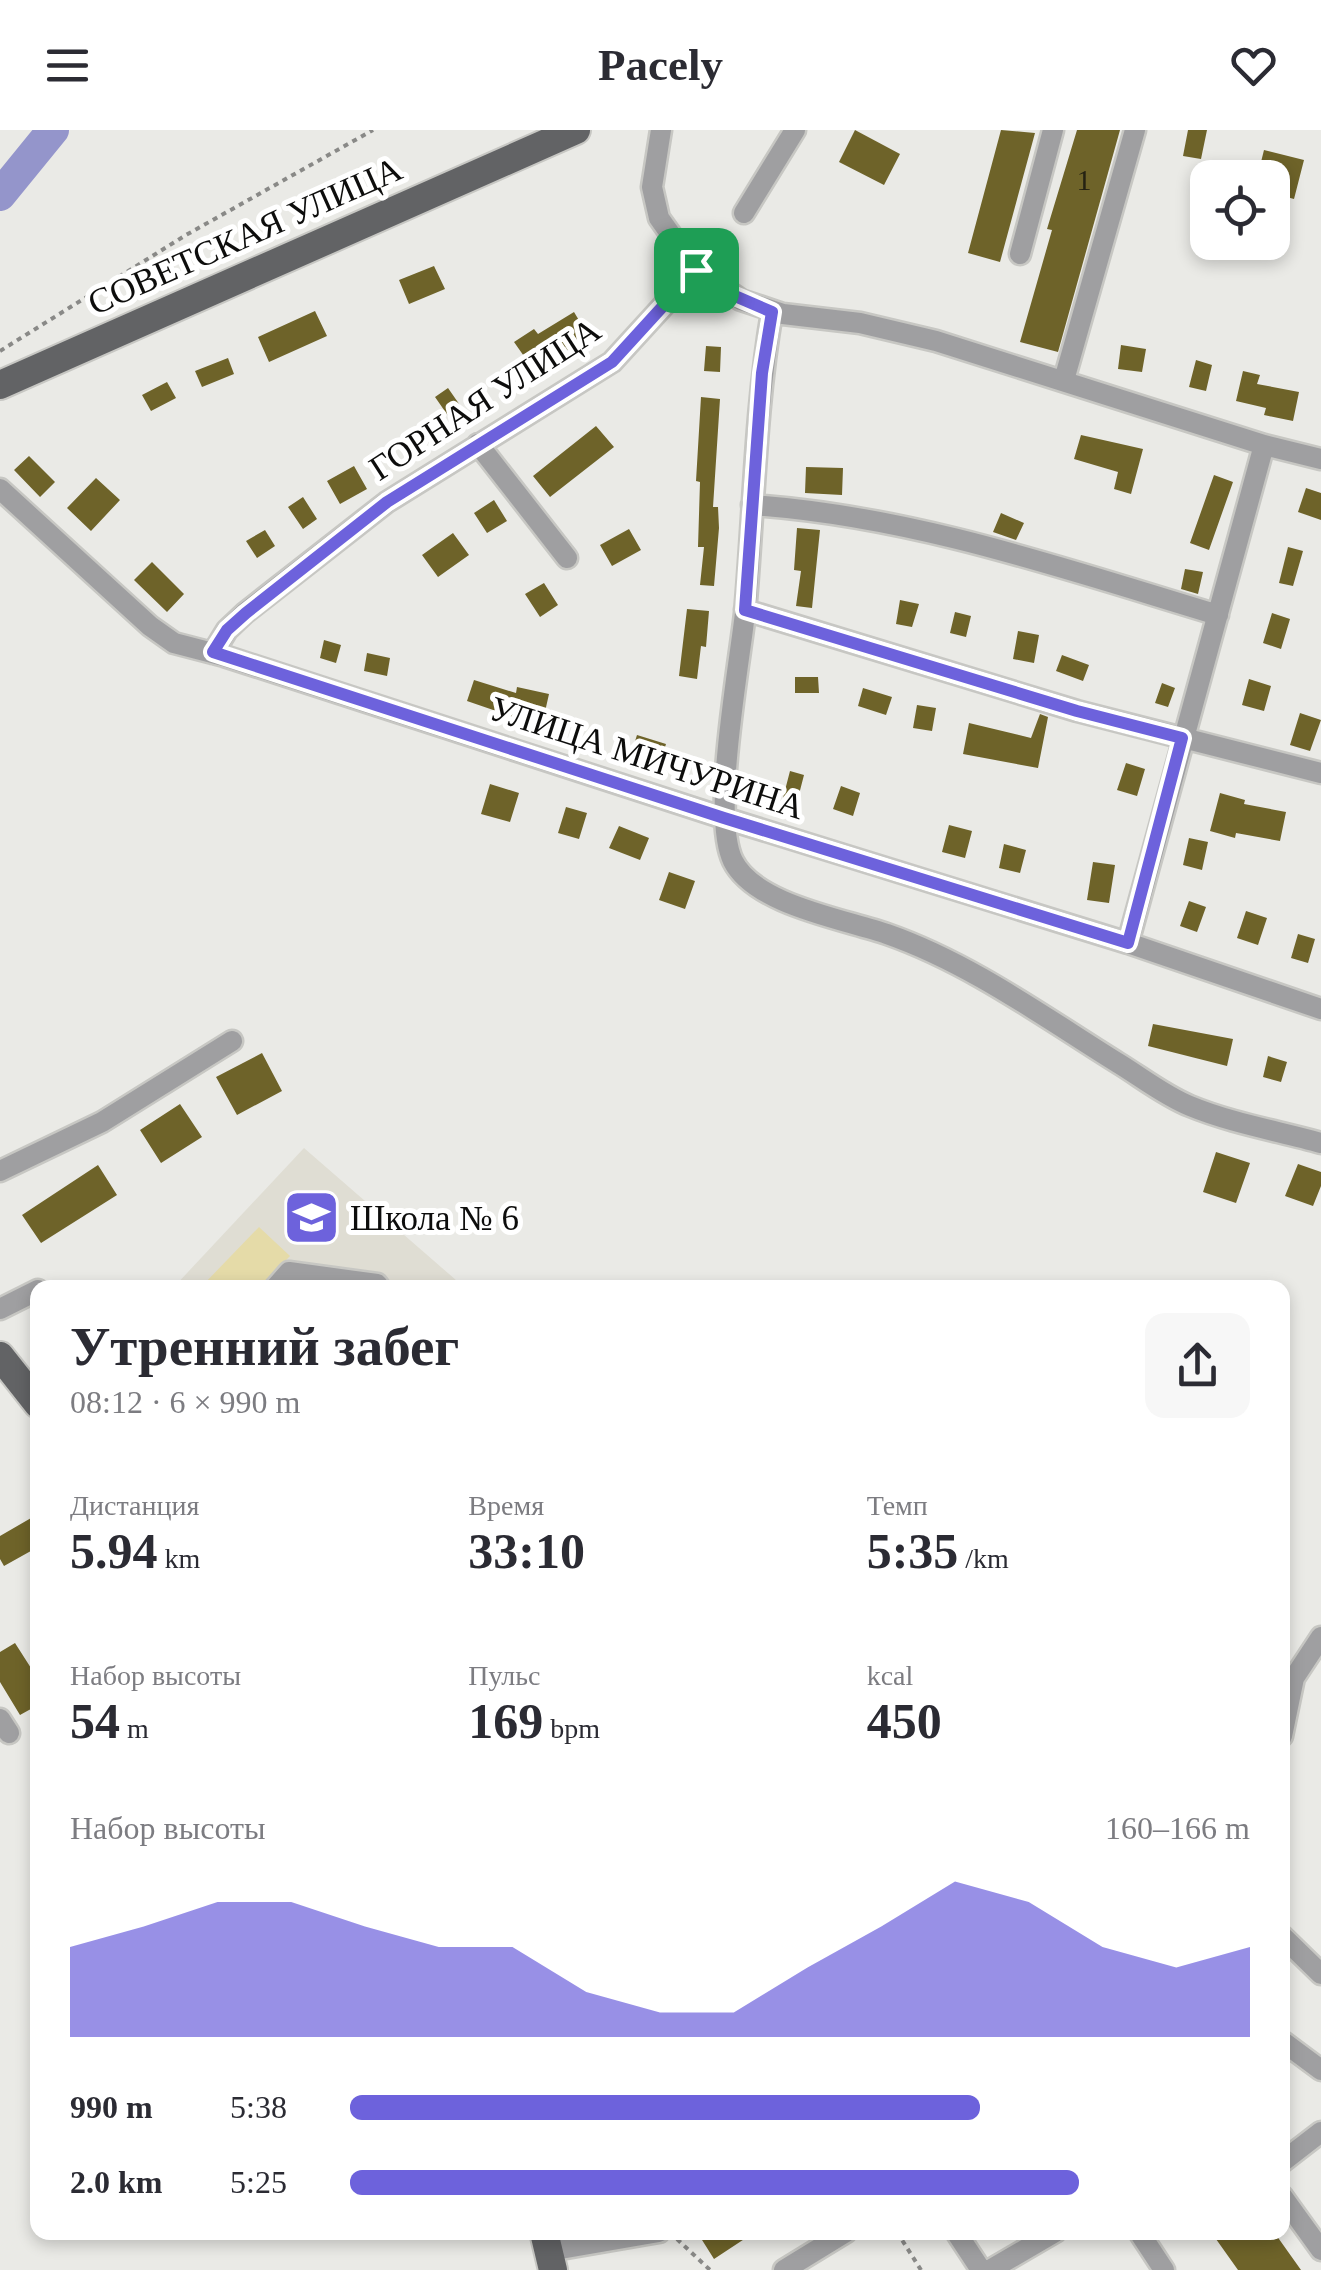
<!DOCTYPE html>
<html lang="ru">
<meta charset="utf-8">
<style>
:root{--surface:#fff;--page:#f7f7f7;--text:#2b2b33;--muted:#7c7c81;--accent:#6d62dc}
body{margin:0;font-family:Georgia,serif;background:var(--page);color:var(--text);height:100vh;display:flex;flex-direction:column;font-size:38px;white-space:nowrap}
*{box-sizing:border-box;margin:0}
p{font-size:32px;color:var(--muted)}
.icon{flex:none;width:55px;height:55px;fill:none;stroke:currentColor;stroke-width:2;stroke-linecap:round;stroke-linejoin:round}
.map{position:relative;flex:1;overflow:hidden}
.details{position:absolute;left:30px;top:1150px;width:1260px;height:960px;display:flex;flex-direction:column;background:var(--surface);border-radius:20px;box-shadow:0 5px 15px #0003}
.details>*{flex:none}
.buttons{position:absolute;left:1190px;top:30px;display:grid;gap:20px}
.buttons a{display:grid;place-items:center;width:100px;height:100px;border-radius:20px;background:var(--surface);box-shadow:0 5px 15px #0003;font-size:50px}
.pin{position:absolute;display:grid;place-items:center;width:85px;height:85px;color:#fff;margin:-42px;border-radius:20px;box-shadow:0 5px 15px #0006}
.round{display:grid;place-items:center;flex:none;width:105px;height:105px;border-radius:20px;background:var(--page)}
.headline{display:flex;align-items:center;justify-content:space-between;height:170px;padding:0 40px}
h1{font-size:55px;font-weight:600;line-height:75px}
.metrics{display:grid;grid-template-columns:repeat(3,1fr);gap:15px;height:170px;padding:10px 40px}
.metrics div{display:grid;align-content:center}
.metrics b{font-size:50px;font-weight:600}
.metrics small{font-size:28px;font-weight:400}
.metrics p{font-size:28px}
.chart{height:280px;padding:20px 40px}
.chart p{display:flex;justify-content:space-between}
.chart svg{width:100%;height:180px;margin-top:10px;fill:var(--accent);opacity:.7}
ul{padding:0 40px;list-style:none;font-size:32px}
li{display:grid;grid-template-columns:160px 120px 1fr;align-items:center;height:75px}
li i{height:25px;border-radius:12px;background:var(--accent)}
header{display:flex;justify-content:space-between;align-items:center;height:130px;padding:0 40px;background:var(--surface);font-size:45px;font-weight:600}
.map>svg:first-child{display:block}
.built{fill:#dfddd3}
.green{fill:#e5dba8}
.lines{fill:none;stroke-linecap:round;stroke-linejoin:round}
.river{stroke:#9495cb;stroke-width:32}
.building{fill:#6e6329}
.minor-casing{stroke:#c7c7c3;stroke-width:25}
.major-casing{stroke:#c7c7c3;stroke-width:32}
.path{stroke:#898987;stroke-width:4;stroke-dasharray:5 5;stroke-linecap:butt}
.minor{stroke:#9f9fa1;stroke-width:20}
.major{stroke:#626365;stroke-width:28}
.route-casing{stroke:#fff;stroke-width:20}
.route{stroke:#6d62dc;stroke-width:12}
.labels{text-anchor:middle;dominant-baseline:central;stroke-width:10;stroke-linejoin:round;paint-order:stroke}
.number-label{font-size:30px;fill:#252213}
.street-label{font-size:35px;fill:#0d0d0c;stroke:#fff}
.poi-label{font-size:35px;fill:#0d0d0c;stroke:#fff;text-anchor:start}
</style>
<header><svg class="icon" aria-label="menu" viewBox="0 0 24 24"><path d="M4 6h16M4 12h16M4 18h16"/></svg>Pacely<svg class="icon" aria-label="heart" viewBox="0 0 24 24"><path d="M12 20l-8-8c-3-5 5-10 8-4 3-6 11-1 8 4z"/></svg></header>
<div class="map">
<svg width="1321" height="2140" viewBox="0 0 1321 2140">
<rect width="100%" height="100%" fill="#eaeae6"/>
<path class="built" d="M304 1018 464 1157 173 1158Z"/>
<path class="green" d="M259 1097 290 1126 260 1157H201Z"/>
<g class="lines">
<path class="river" d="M0 65 53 0"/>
</g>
<path class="building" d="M855 0 900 24 884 55 839 32Z
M1001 0 1035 3 1000 132 968 123Z
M1077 0H1120L1058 222 1020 212 1052 100 1047 99Z
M1188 0H1207L1201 29 1183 26Z
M1264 20 1304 30 1294 69 1272 63V48H1257Z
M434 136 445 159 409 174 399 150Z
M315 181 327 206 269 232 258 207Z
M574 182 589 207 567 220 566 217 533 239 514 212 534 199 538 204Z
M1121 215 1146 219 1142 242 1118 239Z
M706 216 721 217 720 242 704 241Z
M228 228 234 244 202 257 195 241Z
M1196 230 1212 235 1206 261 1189 257Z
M1243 241 1260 245 1257 254 1299 262 1293 291 1264 285 1266 278 1236 271Z
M167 252 176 268 151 281 142 265Z
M448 258 464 281 451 290 435 267Z
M701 267 720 269 713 377H718L719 398 714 456 700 455 704 417H698L700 352 696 351Z
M596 296 614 317 550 367 533 346Z
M1081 305 1143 319 1131 364 1114 359 1118 342 1074 329Z
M29 326 55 352 40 367 14 340Z
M354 336 367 359 340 374 327 351Z
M806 337 843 338 842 365 805 363Z
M1214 345 1233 352 1209 420 1190 413Z
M96 348 120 370 91 401 67 378Z
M1306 358 1321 363V390L1298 382Z
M303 367 317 389 303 399 288 377Z
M494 370 507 391 487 403 474 383Z
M1001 383 1024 393 1016 410 993 402Z
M797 398 820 400 812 478 796 476 801 441 794 440Z
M629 399 641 420 612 436 600 415Z
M265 400 275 416 257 428 246 411Z
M453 403 469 425 438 447 422 425Z
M1288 417 1303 421 1293 456 1279 453Z
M152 432 184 464 167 482 134 450Z
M1185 439 1203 442 1198 464 1181 459Z
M544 453 558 475 540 487 525 464Z
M900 470 919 474 912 497 896 494Z
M687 479 709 481 706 517 701 516 697 549 679 546Z
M955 482 971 486 966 507 950 503Z
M1272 483 1290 489 1281 519 1263 513Z
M1018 501 1039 505 1034 533 1013 529Z
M324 510 341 515 336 533 320 528Z
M367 523 390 528 387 546 364 541Z
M1062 525 1089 535 1083 551 1056 541Z
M795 547H818L819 563H795Z
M1249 549 1271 556 1264 581 1242 575Z
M474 550 516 563 517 557 549 564 542 595 510 588 511 586 467 571Z
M1162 553 1175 558 1168 577 1155 573Z
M863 558 892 567 886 585 858 576Z
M917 575 936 578 932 601 913 598Z
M1300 583 1321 590 1310 621 1290 615Z
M1040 584 1048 587 1038 638 963 624 969 593 1031 608Z
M637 605 666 614 659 636 630 627Z
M1126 633 1145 639 1137 666 1117 660Z
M790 641 804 645 797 672 783 668Z
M490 654 519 663 510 692 481 684Z
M841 656 860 663 853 686 833 679Z
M1220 663 1245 670 1244 674 1286 682 1280 711 1236 703 1235 708 1210 701Z
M566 677 587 683 579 709 558 703Z
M949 695 972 701 965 728 942 722Z
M619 696 649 708 640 730 609 718Z
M1189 708 1208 712 1202 740 1183 735Z
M1004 714 1026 720 1020 743 999 738Z
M1093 732 1115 735 1109 773 1087 770Z
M669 742 695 751 685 779 659 770Z
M1189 771 1206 777 1197 802 1180 796Z
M1246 781 1267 788 1258 815 1237 808Z
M1298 804 1315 809 1308 833 1291 828Z
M1153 894 1233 909 1227 936 1148 916Z
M262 923 282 961 237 985 216 947Z
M1268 926 1287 932 1281 952 1263 947Z
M180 974 202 1007 161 1033 140 1000Z
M1216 1022 1250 1033 1236 1073 1203 1062Z
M1298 1034 1321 1042V1056L1313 1076 1285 1066Z
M98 1035 117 1065 41 1113 22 1085Z
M38 1384V1417L4 1436 0 1429V1406Z
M15 1513 38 1549V1575L20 1585 0 1552V1522Z
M697 2102H755L714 2129Z
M1211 2102H1274L1301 2140H1238Z"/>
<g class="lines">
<defs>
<path id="minor" d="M661 0 652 57 659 88 696 140 741 170 783 184 860 193 936 211 1264 315 1321 329
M744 83 795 0
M1020 124 1053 0
M772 182C755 281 754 383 745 483 739 538 711 686 733 731 755 775 844 789 887 804 970 833 1044 887 1118 933 1141 947 1165 966 1190 976 1231 993 1278 1001 1321 1013
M1064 250 1135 0
M478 314 567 428
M0 359 150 496 174 513 224 526 724 688 1128 813 1321 879
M752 375C913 386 1065 439 1218 485
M745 480 1077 581 1321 643
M213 523 227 500 245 483 387 372 612 232 696 140
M1128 813 1264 315
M0 1041 102 992 232 911
M275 1158 289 1142 377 1154 380 1158
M0 1179 38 1160
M0 1589 9 1603
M1282 1606 1294 1548 1321 1507
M1282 1806 1321 1844
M1282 1911 1321 1940
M1282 2032 1321 2002
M1282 2066 1321 2120
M956 2102 981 2140
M1139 2102 1164 2140
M549 2121 659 2102
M784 2140 846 2102
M990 2140 1055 2102"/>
<path id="major" d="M0 255 576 0
M0 1226 38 1274
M544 2102 553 2140"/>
</defs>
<use href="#minor" class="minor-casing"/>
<use href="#major" class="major-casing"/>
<path class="path" d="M0 221 186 105 373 0
M37 1314H38
M897 2102 921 2140
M677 2109 710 2140"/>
<use href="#minor" class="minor"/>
<use href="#major" class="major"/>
</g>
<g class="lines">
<defs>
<path id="route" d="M696 140 728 163 772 182 762 243 745 480 1077 581 1182 608 1128 813 724 688 213 522 227 500 246 483 387 372 612 232Z"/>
</defs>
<use href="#route" class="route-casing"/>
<use href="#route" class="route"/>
</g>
<defs>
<symbol id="school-square" viewBox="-11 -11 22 22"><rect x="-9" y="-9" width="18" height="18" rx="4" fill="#6d62dc" stroke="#fff"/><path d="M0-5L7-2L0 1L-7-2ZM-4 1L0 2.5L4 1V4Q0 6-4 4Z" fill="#fff"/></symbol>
</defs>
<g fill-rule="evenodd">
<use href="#school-square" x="280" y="1056" width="63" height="63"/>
</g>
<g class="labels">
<g class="number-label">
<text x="1084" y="49">1</text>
</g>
<g class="street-label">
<text transform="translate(245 106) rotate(-24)">СОВЕТСКАЯ УЛИЦА</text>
<text transform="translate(485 269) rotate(-33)">ГОРНАЯ УЛИЦА</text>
<text transform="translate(647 628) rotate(18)">УЛИЦА МИЧУРИНА</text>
</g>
<g class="poi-label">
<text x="350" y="1088">Школа № 6</text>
</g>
</g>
</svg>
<div class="buttons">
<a><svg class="icon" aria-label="locate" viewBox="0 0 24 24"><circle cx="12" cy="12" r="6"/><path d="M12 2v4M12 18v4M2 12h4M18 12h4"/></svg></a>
</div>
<div class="pin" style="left:696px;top:140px;background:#1e9e55"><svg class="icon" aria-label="arrive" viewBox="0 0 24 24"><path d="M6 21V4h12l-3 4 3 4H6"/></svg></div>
<section class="details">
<div class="headline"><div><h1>Утренний забег</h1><p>08:12 · 6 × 990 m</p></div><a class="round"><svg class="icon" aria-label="share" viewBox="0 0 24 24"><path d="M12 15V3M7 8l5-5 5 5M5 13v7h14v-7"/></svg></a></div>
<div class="metrics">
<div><p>Дистанция</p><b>5.94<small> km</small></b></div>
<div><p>Время</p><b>33:10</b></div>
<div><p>Темп</p><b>5:35<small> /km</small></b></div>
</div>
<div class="metrics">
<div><p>Набор высоты</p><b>54<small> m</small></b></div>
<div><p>Пульс</p><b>169<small> bpm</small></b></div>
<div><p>kcal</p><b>450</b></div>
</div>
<div class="chart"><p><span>Набор высоты</span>160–166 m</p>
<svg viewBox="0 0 160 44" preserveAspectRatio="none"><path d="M0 44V22L10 17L20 11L30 11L40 17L50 22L60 22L70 33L80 38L90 38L100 27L110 17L120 6L130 11L140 22L150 27L160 22V44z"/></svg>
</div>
<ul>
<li><b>990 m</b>5:38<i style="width:70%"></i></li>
<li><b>2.0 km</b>5:25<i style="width:81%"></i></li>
</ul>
</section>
</div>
